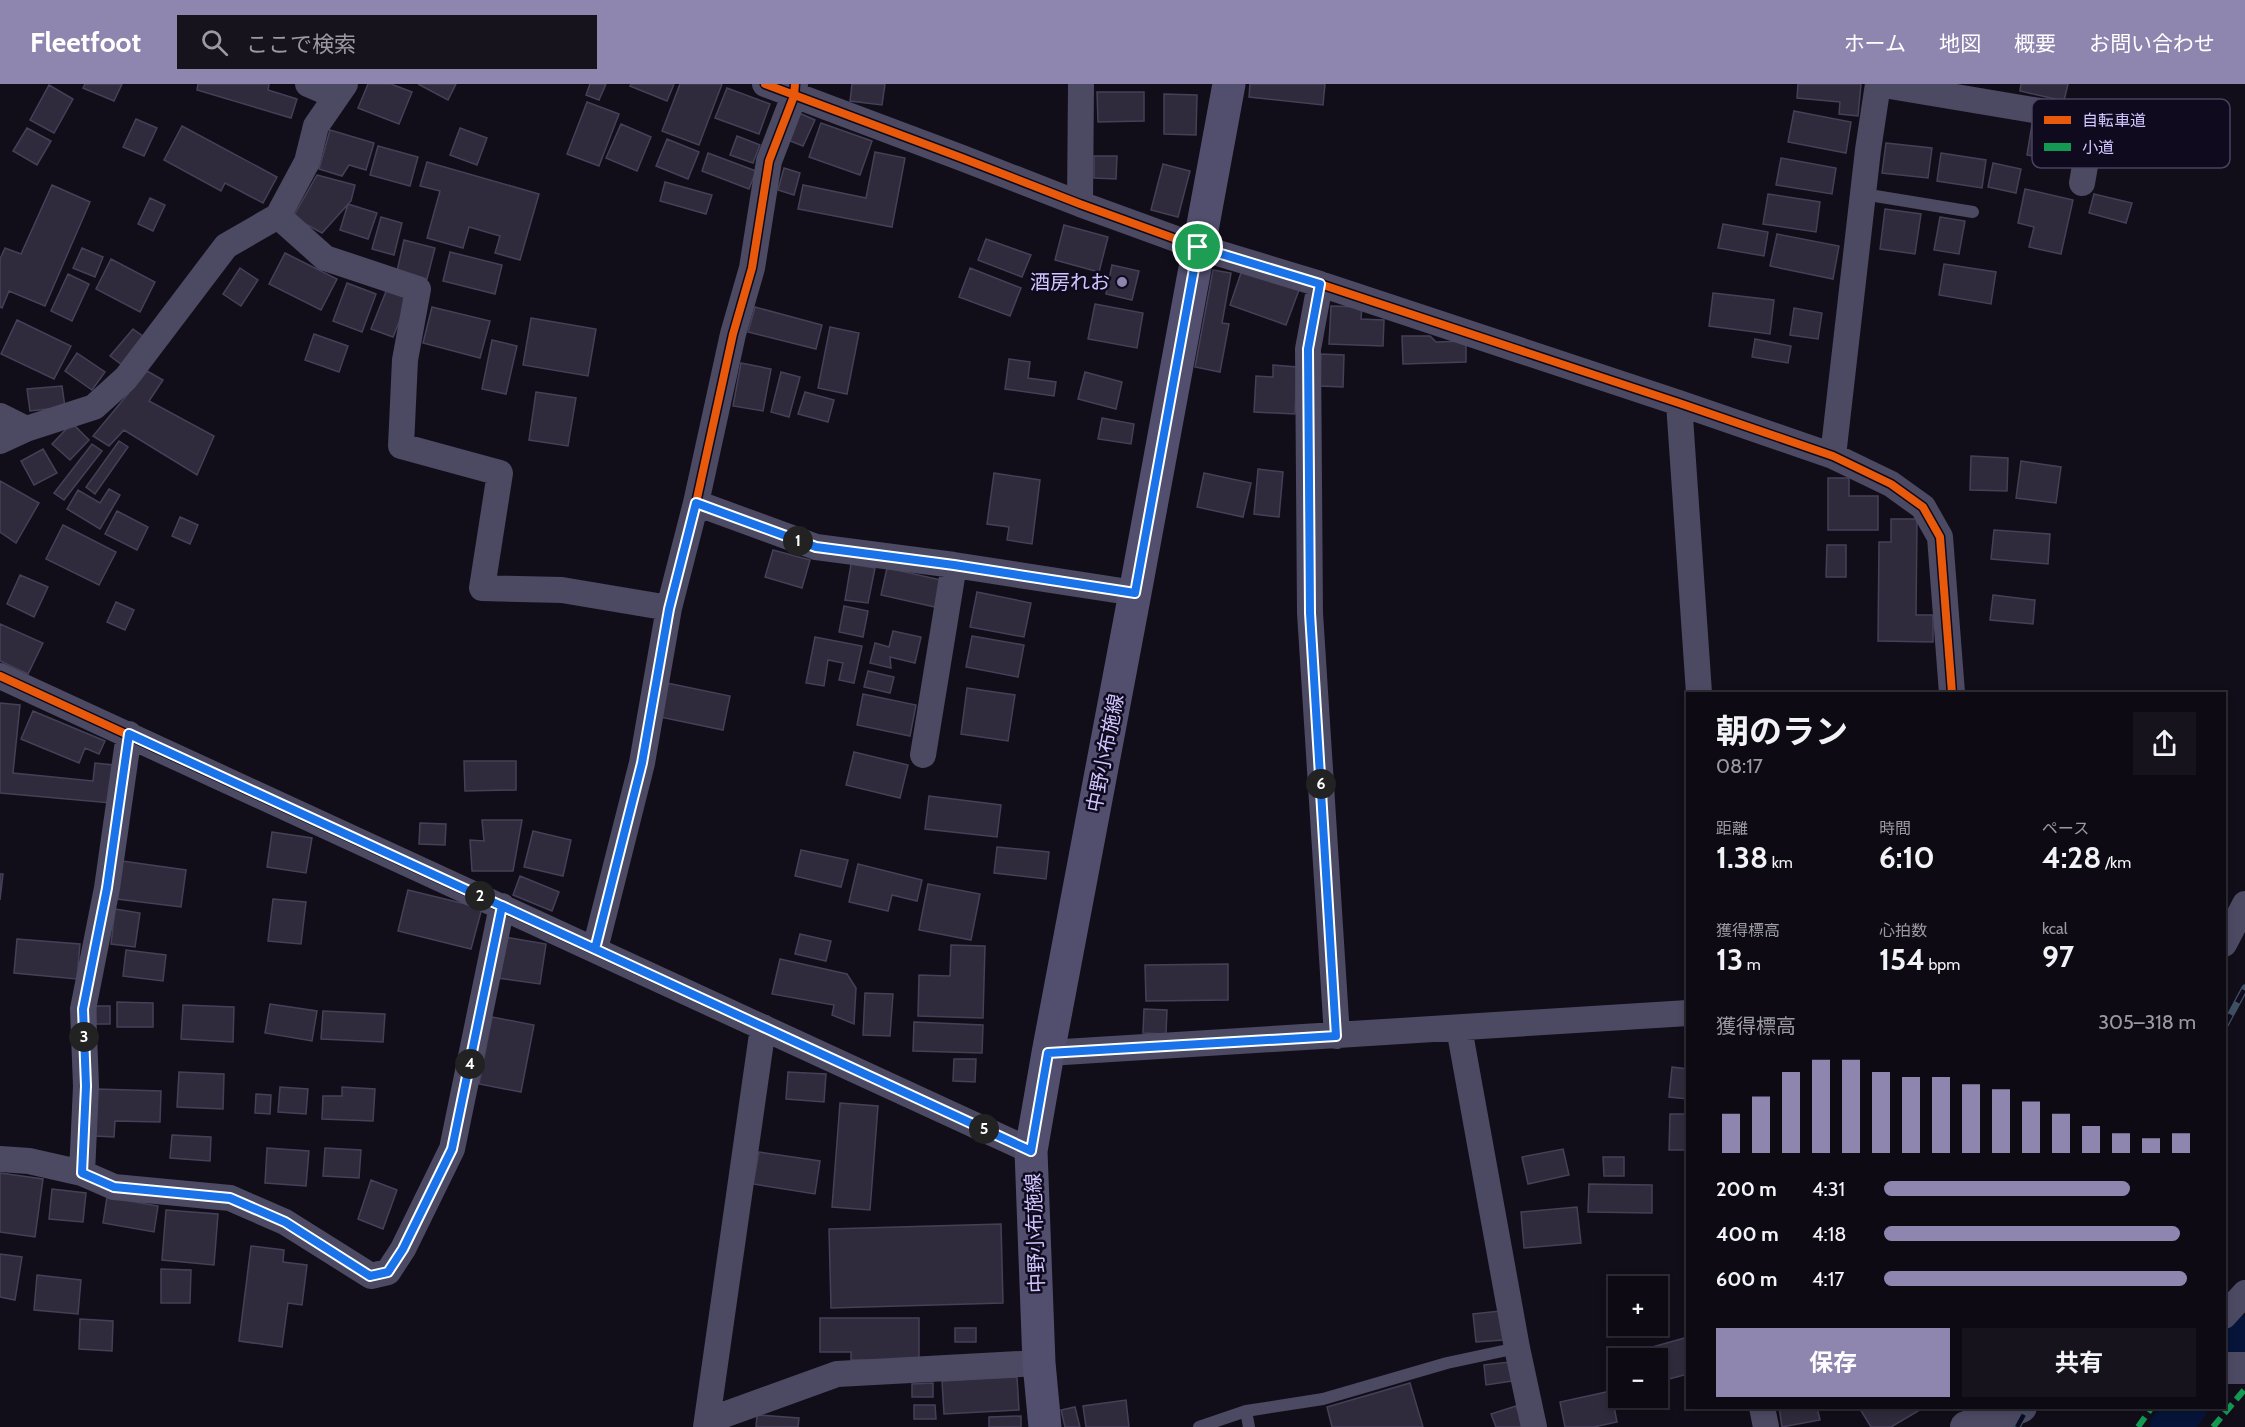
<!DOCTYPE html>
<html lang="ja">
<meta charset="utf-8">
<style>
:root{--surface:#0d0a13;--page:#16131c;--text:#f1f3f6;--muted:#9a9aa0;--line:#2d2b33;--accent:#8e86ae}
body{margin:0;font-family:Cabin,"Noto Sans JP",sans-serif;background:var(--page);color:var(--text);height:100vh;display:flex;flex-direction:column;font-size:22px;white-space:nowrap}
*{box-sizing:border-box;margin:0}
p{font-size:20px;color:var(--muted)}
.icon{flex:none;width:33px;height:33px;fill:none;stroke:currentColor;stroke-width:2;stroke-linecap:round;stroke-linejoin:round}
.map{position:relative;flex:1;overflow:hidden}
.drawer{position:absolute;left:1686px;top:608px;width:540px;height:717px;display:flex;flex-direction:column;background:var(--surface);border-radius:0px;box-shadow:0 3px 9px #0003,0 0 0 2px var(--line)}
.drawer>*{flex:none}
.buttons{position:absolute;left:1608px;top:1192px;display:grid;gap:12px}
.buttons a{display:grid;place-items:center;width:60px;height:60px;border-radius:0px;background:var(--surface);box-shadow:0 3px 9px #0003,0 0 0 2px var(--line);font-size:30px}
.pin{position:absolute;display:grid;place-items:center;width:51px;height:51px;color:#fff;margin:-26px;border:3px solid #fff;border-radius:50%;box-shadow:0 2px 6px #0007}
.km{position:absolute;width:30px;height:30px;margin:-15px;border-radius:50%;background:#222;color:#fff;font-size:16px;line-height:30px;text-align:center}
.round{display:grid;place-items:center;flex:none;width:63px;height:63px;border-radius:0px;background:var(--page)}
.head{display:flex;align-items:center;justify-content:space-between;height:102px;padding:0 30px}
h1{font-size:33px;font-weight:700;line-height:45px}
.metrics{display:grid;grid-template-columns:repeat(3,1fr);gap:9px;height:102px;padding:6px 30px}
.metrics div{display:grid;align-content:center}
.metrics b{font-size:30px;font-weight:700}
.metrics small{font-size:16px;font-weight:400}
.metrics p{font-size:16px}
.chart{height:168px;padding:12px 30px}
.chart p{display:flex;justify-content:space-between}
.chart svg{width:100%;height:108px;margin-top:6px;stroke:var(--accent);stroke-width:6}
.cta{display:flex;gap:12px;margin-top:auto;padding:12px 30px}
.cta a{flex:1;height:69px;border-radius:0px;background:var(--accent);color:#fff;font-size:24px;font-weight:700;line-height:69px;text-align:center}
.cta a+a{background:var(--page);color:var(--text)}
ul{padding:0 30px;list-style:none;font-size:20px}
li{display:grid;grid-template-columns:96px 72px 1fr;align-items:center;height:45px}
li i{height:15px;border-radius:8px;background:var(--accent)}
header{display:flex;align-items:center;gap:36px;box-sizing:border-box;height:84px;padding:0 30px;background:var(--accent);color:#fff}
header strong{font-size:28px}
nav{display:flex;gap:33px;margin-inline-start:auto;font-size:21px}
.search{width:420px;height:54px;background:var(--page);display:flex;align-items:center;gap:15px;box-sizing:border-box;padding:0 21px;border-radius:0px;color:var(--muted);font-size:22px}
.map>svg:first-child{display:block}
.lines{fill:none;stroke-linecap:round;stroke-linejoin:round}
.river{stroke:#061439;stroke-width:42}
.building{fill:#2f2b3d;stroke:#454058;stroke-width:1.5}
.service{stroke:#4c4963;stroke-width:12}
.minor{stroke:#4c4963;stroke-width:26}
.tertiary{stroke:#4c4963;stroke-width:32}
.secondary{stroke:#524f6e;stroke-width:33}
.rail-casing{stroke:#3f5064;stroke-width:7}
.rail{stroke:#0f0a1d;stroke-width:4.5;stroke-dasharray:14;stroke-linecap:butt}
.quiet{stroke:#139951;stroke-width:6;stroke-dasharray:12 6;stroke-linecap:butt}
.cycleway-casing{stroke:#0f0a1d;stroke-width:11}
.cycleway{stroke:#e8590c;stroke-width:8}
.route-casing{stroke:#fff;stroke-width:12}
.route{stroke:#1a73e8;stroke-width:8}
.poi-dot{fill:#8e86ae;stroke:#0f0a1d;stroke-width:2}
.labels{text-anchor:middle;dominant-baseline:central;stroke-width:5;stroke-linejoin:round;paint-order:stroke}
.poi-label{font-size:20px;fill:#d1c6ff;stroke:#0f0a1d;text-anchor:end}
.street-label{font-size:20px;fill:#d1c6ff;stroke:#0f0a1d}
.key{fill:#0f0a1d;stroke:#494261;stroke-width:1.5}
.key-label{font-size:16px;fill:#d1c6ff}
</style>
<header>
<strong>Fleetfoot</strong>
<div class="search"><svg class="icon" aria-label="search" viewBox="0 0 24 24"><circle cx="10" cy="10" r="6"/><path d="M15 15l6 6"/></svg>ここで検索</div>
<nav><a>ホーム</a><a>地図</a><a>概要</a><a>お問い合わせ</a></nav>
</header>
<div class="map">
<svg width="2245" height="1343" viewBox="0 0 2245 1343">
<rect width="100%" height="100%" fill="#110e19"/>
<g class="lines">
<path class="river" d="M2224 1275 2245 1253
M2171 1343 2186 1323"/>
</g>
<path class="building" d="M85 0H122L114 17 83 4Z
M198 0H269L268 6 297 15 291 34 197 6Z
M368 0H391L412 8 399 40 358 24Z
M418 0H456L448 16Z
M590 0H606L599 16 586 11Z
M631 0H674L667 17 630 2Z
M680 0H722L699 61 662 47Z
M852 0H885L882 21 850 17Z
M1250 0H1325L1323 21 1249 13Z
M1798 0H1861L1858 32 1839 30 1840 18 1797 14Z
M2021 0H2068L2064 17 2020 7Z
M49 1 73 15 54 49 30 36Z
M727 4 770 20 759 50 715 34Z
M1097 8H1144V37L1098 38Z
M1164 10 1197 11 1196 51 1164 50Z
M587 18 619 30 599 82 567 70Z
M1794 27 1851 38 1846 69 1788 58Z
M799 29 815 36 803 62 788 56Z
M136 35 157 44 144 72 123 63Z
M821 39 872 57 860 91 809 73Z
M621 40 651 53 637 87 606 74Z
M2032 40 2075 47 2070 78 2027 71Z
M182 42 277 93 263 119 225 99 221 107 164 76Z
M27 44 51 57 37 81 13 67Z
M460 44 487 54 477 81 450 71Z
M330 46 374 59 366 86 349 81 342 92 319 85Z
M737 52 760 61 753 79 730 71Z
M667 55 699 68 688 95 656 82Z
M1886 59 1932 64 1928 94 1882 89Z
M378 62 418 73 410 102 370 91Z
M875 68 905 74 892 143 798 125 803 101 866 114Z
M708 69 756 87 749 105 702 87Z
M1941 69 1986 76 1982 104 1937 97Z
M1094 72H1117L1116 95 1094 94Z
M1781 74 1836 84 1832 110 1776 101Z
M427 78 539 110 520 176 495 169 500 152 469 143 463 164 427 154 440 107 420 102Z
M1993 79 2021 85 2016 109 1988 103Z
M1163 80 1190 87 1178 133 1151 126Z
M784 84 800 89 794 111 778 106Z
M317 91 355 101 351 117 322 149 293 133Z
M665 98 712 111 706 130 660 117Z
M52 101 90 118 45 222 9 207 2 224 0 223V175L5 164 21 170Z
M2025 105 2073 116 2061 170 2029 163 2034 143 2018 139Z
M1768 110 1820 118 1816 148 1763 140Z
M2094 110 2132 119 2126 139 2089 129Z
M150 114 165 121 153 147 138 140Z
M348 120 377 129 368 155 340 146Z
M1885 125 1921 130 1915 170 1880 165Z
M381 133 402 139 394 171 372 165Z
M1940 133 1965 137 1959 170 1934 166Z
M1723 140 1768 148 1764 172 1718 164Z
M1064 141 1108 153 1099 188 1055 176Z
M1777 150 1839 162 1833 195 1770 182Z
M986 155 1031 171 1022 193 978 176Z
M404 156 435 164 427 195 397 187Z
M82 164 103 173 95 193 73 184Z
M450 168 502 181 495 210 443 197Z
M285 169 337 195 321 226 269 200Z
M111 175 155 198 140 228 96 205Z
M1944 180 1996 188 1991 220 1939 211Z
M1112 181 1139 187 1132 216 1106 210Z
M240 184 258 196 241 222 223 210Z
M970 184 1021 204 1010 232 959 213Z
M1213 186 1231 189 1222 239 1229 240 1220 288 1195 283Z
M1242 186 1299 206 1286 241 1230 221Z
M68 190 89 200 72 237 51 227Z
M347 199 376 210 362 248 333 237Z
M387 205 409 214 393 253 371 245Z
M1713 209 1774 216 1770 250 1709 242Z
M1095 220 1143 229 1137 264 1088 255Z
M1331 222 1362 223 1361 235 1384 236 1383 262 1329 260Z
M432 223 490 237 480 274 423 259Z
M755 223 822 241 816 265 748 248Z
M1794 224 1822 229 1818 255 1790 251Z
M531 234 596 245 588 292 523 281Z
M17 236 71 262 54 295 1 270Z
M830 243 859 249 847 310 818 304Z
M133 245 144 253 122 281 110 272Z
M314 250 348 262 339 288 305 276Z
M1402 252H1430L1436 258 1466 257V278L1403 280Z
M1755 255 1791 262 1788 279 1752 273Z
M492 256 517 262 506 310 482 305Z
M77 269 105 288 92 306 65 287Z
M1321 270 1344 271 1343 303 1320 302Z
M1009 275 1030 278 1028 294 1056 298 1054 312 1005 305Z
M741 279 771 285 763 327 733 322Z
M1273 281 1297 283 1295 330 1254 328 1256 292 1273 293Z
M147 287 163 296 149 317 214 352 197 391 124 346 109 362 93 352Z
M781 288 800 293 789 333 771 328Z
M1085 288 1122 298 1116 325 1078 315Z
M62 302 65 323 30 327 27 305Z
M536 308 576 314 568 362 529 356Z
M805 308 834 316 828 338 798 330Z
M1102 334 1134 340 1131 360 1098 355Z
M72 339 89 356 70 376 52 360Z
M119 357 128 363 95 410 86 403Z
M92 360 102 367 64 416 54 409Z
M43 365 57 389 34 401 21 377Z
M1971 372 2008 374 2007 407 1970 406Z
M2021 377 2061 383 2056 419 2016 414Z
M1258 385 1283 388 1279 433 1254 430Z
M994 389 1040 396 1032 460 1007 456 1009 443 987 440Z
M1204 389 1251 399 1243 433 1197 423Z
M1828 394H1849V412H1878V446H1828Z
M0 397 39 419 16 459 0 448Z
M109 405 120 411 100 445 67 425 78 406 100 419Z
M117 427 148 443 137 466 105 450Z
M180 433 198 441 190 460 172 452Z
M1891 435H1917L1916 531H1933V558L1878 557 1879 458H1891Z
M63 441 116 468 99 501 46 475Z
M1994 446 2050 450 2048 480 1991 475Z
M1827 461H1846V493H1826Z
M773 466 810 476 802 504 765 493Z
M851 480 875 484 868 519 845 516Z
M887 484 941 496 935 523 881 511Z
M20 491 48 503 34 533 7 520Z
M977 508 1031 519 1024 553 970 543Z
M1993 511 2035 516 2033 540 1990 536Z
M116 518 134 526 125 546 107 538Z
M844 522 868 527 863 553 839 548Z
M0 540 43 559 28 590 0 577Z
M893 547 921 553 915 579 890 573 891 584 870 579 875 559 889 563Z
M972 552 1024 561 1018 593 966 583Z
M815 553 862 562 854 599 839 596 843 579 828 576 824 602 806 599Z
M868 587 894 593 890 609 864 603Z
M667 599 730 612 723 646 660 633Z
M967 604 1015 611 1008 657 961 650Z
M863 610 916 621 910 652 857 641Z
M0 619 20 621 13 689 93 697 95 679 114 681 111 719 0 709Z
M33 627 105 657 99 670 85 664 79 679 21 655Z
M854 668 908 681 900 714 846 701Z
M464 677H516V706L465 707Z
M929 712 1001 721 997 753 925 745Z
M482 736H522L513 787H472L470 756 484 757Z
M420 739 446 740 445 761 419 760Z
M533 747 571 756 563 792 524 783Z
M272 748 312 754 306 789 267 783Z
M997 763 1049 768 1046 795 994 789Z
M801 766 848 776 841 803 795 792Z
M122 777 186 786 181 823 117 815Z
M858 780 922 796 917 817 892 811 888 827 849 818Z
M0 790H3L0 816Z
M520 792 559 808 552 827 513 811Z
M928 800 980 810 971 856 919 846Z
M408 806 482 824 471 865 398 847Z
M273 815 306 818 301 860 268 857Z
M115 825 140 829 135 863 111 860Z
M800 850 831 857 826 877 795 870Z
M505 853 546 860 540 900 498 894Z
M17 855 80 860 77 895 14 889Z
M951 861 985 862 983 934 918 932 919 891 950 892Z
M126 866 166 871 163 897 123 892Z
M780 875 847 890 856 904 854 940 832 931 834 921 772 910Z
M1228 880V916L1146 917 1145 881Z
M865 909 893 910 890 952 863 951Z
M117 918 153 919V943H117Z
M270 920 317 927 312 957 265 949Z
M183 921 234 923 233 958 181 955Z
M96 922H110V940H96Z
M1144 925 1167 926 1166 950 1143 949Z
M323 927 385 930 383 958 321 955Z
M492 933 534 941 521 1008 479 1000Z
M914 938 983 941 982 969 913 967Z
M954 975H976L975 998 953 997Z
M1672 983 1688 985V1015L1669 1013Z
M179 988 224 990 223 1025 177 1023Z
M788 988 826 990 824 1018 786 1015Z
M280 1003 308 1005 306 1030 278 1028Z
M342 1003 375 1005 373 1037 322 1035 323 1012H342Z
M97 1005 161 1007 160 1038 115 1037 114 1053 95 1052Z
M256 1010 271 1011 270 1030 255 1029Z
M840 1019 878 1022 870 1126 832 1123Z
M1670 1030H1688V1066H1669Z
M172 1051 211 1053 210 1077 170 1074Z
M267 1064 309 1067 306 1102 265 1099Z
M325 1064 361 1066 359 1094 323 1092Z
M1563 1065 1569 1091 1528 1100 1522 1073Z
M759 1068 820 1077 815 1110 753 1100Z
M1603 1073H1624V1092H1604Z
M0 1089 43 1095 35 1153 0 1148Z
M371 1096 397 1106 383 1145 358 1135Z
M1589 1100 1652 1101V1129L1588 1128Z
M52 1105 86 1109 83 1138 49 1135Z
M107 1113 158 1122 154 1148 103 1139Z
M1577 1123 1581 1159 1524 1164 1521 1128Z
M166 1126 218 1130 214 1181 162 1176Z
M1001 1140 1003 1219 831 1224 829 1145Z
M251 1162 284 1166 283 1178 307 1181 302 1221 288 1219 282 1263 239 1257Z
M0 1170 22 1173 15 1216 0 1213Z
M161 1185 191 1186 190 1219H161Z
M37 1191 81 1196 78 1230 34 1226Z
M1500 1227 1503 1256 1476 1258 1473 1230Z
M820 1234H919V1276H851V1268H820Z
M80 1235 113 1237 112 1267 79 1265Z
M955 1244H976V1258H955Z
M1688 1253V1290L1658 1298V1275H1640L1638 1267Z
M1510 1278 1512 1297 1486 1301 1484 1281Z
M1017 1293 1019 1326 944 1330 942 1297Z
M933 1299V1313H912V1300Z
M1410 1299 1423 1343H1332L1327 1323Z
M1611 1307 1617 1338 1594 1343H1565L1560 1318Z
M1126 1316 1129 1343H1086L1083 1322Z
M914 1321H935L936 1335H914Z
M1516 1322 1524 1343H1496L1491 1330Z
M1075 1323 1080 1343H1065L1061 1326Z
M1779 1323H1817L1820 1336 1782 1343Z
M1864 1323H1925L1891 1343H1871L1860 1325Z
M757 1331 799 1334 798 1343H756Z
M1021 1332V1343H989V1333Z"/>
<g class="lines">
<path class="service" d="M1863 110 1973 128
M1246 1327 1249 1343
M1199 1343 1246 1327 1323 1315 1447 1279 1517 1264"/>
<path class="minor" d="M308 0 336 12
M765 0 962 74 1080 120 1198 163 1320 200 1679 319 1833 372 1891 400 1923 423 1940 453 1952 609
M1878 0 2093 36 2082 99
M1080 120 1081 0
M278 132 325 174 418 205 405 276 401 362 500 389 482 504 562 506 669 524
M1320 200 1308 265 1310 529 1337 952
M1679 319 1699 609
M0 332 26 345
M0 357 26 345 94 323 126 294 226 162 278 132 307 78 316 42 345 0
M1833 372 1868 66 1878 0
M696 419 816 463 954 481 1135 509
M0 592 1031 1067
M923 671 954 481
M2224 860 2245 820
M595 865 642 679 669 524 696 419 733 250 752 184 769 77 794 12 795 0
M1459 944 1517 1264 1534 1343
M1048 969 1688 929
M0 1075 29 1077 82 1089 86 1002 83 925 107 804 129 650
M82 1089 114 1103 230 1114 285 1138 371 1192 388 1188 403 1165 452 1065 502 822
M2224 1232 2245 1209
M1762 1323 1766 1343
M707 1337 837 1290 1039 1279
M706 1343 763 943"/>
<path class="tertiary" d="M2224 1284H2245
M1966 1343 2021 1323"/>
<path class="secondary" d="M1045 1343 1039 1279 1031 1067 1048 969 1135 509 1229 0"/>
<defs>
<path id="rail" d="M2224 943 2245 904
M2017 1343 2028 1323"/>
</defs>
<use href="#rail" class="rail-casing"/>
<use href="#rail" class="rail"/>
<path class="quiet" d="M2138 1343 2152 1323
M2213 1343 2245 1305"/>
<defs>
<path id="cycleway" d="M765 0 962 74 1080 120 1198 163 1320 200 1679 319 1833 372 1891 400 1923 423 1940 453 1952 609
M0 592 1031 1067
M595 865 642 679 669 524 696 419 733 250 752 184 769 77 794 12 795 0"/>
</defs>
<use href="#cycleway" class="cycleway-casing"/>
<use href="#cycleway" class="cycleway"/>
</g>
<g class="lines">
<defs>
<path id="route" d="M1198 163 1135 509 954 481 816 463 696 419 669 525 642 679 595 865C440 793 285 721 129 650L107 804 83 925 86 1002 82 1089 114 1103 230 1114 285 1138 370 1192 388 1188 403 1165 452 1065 502 822 1031 1067 1048 969 1336 952 1310 529 1308 265 1320 200 1198 163"/>
</defs>
<use href="#route" class="route-casing"/>
<use href="#route" class="route"/>
</g>
<circle class="poi-dot" cx="1122" cy="198" r="6"/>
<g class="labels">
<g class="poi-label">
<text x="1110" y="198">酒房れお</text>
</g>
<g class="street-label">
<text transform="translate(1105 669) rotate(-79)">中野小布施線</text>
<text transform="translate(1035 1149) rotate(-92)">中野小布施線</text>
</g>
</g>
<rect x="2032" y="15" width="198" height="69" rx="9" class="key"/>
<rect x="2044" y="32" width="27" height="8" fill="#e8590c"/>
<rect x="2044" y="59" width="27" height="8" fill="#139951"/>
<g class="key-label">
<text x="2082" y="42">自転車道</text>
<text x="2082" y="69">小道</text>
</g>
</svg>
<div class="buttons">
<a>+</a>
<a>−</a>
</div>
<div class="pin" style="left:1198px;top:163px;background:#1e9e55"><svg class="icon" aria-label="arrive" viewBox="0 0 24 24"><path d="M6 21V4h12l-3 4 3 4H6"/></svg></div>
<b class="km" style="left:798px;top:457px">1</b>
<b class="km" style="left:480px;top:812px">2</b>
<b class="km" style="left:84px;top:953px">3</b>
<b class="km" style="left:470px;top:980px">4</b>
<b class="km" style="left:984px;top:1045px">5</b>
<b class="km" style="left:1321px;top:700px">6</b>
<section class="drawer">
<div class="head"><div><h1>朝のラン</h1><p>08:17</p></div><a class="round"><svg class="icon" aria-label="share" viewBox="0 0 24 24"><path d="M12 15V3M7 8l5-5 5 5M5 13v7h14v-7"/></svg></a></div>
<div class="metrics">
<div><p>距離</p><b>1.38<small> km</small></b></div>
<div><p>時間</p><b>6:10</b></div>
<div><p>ペース</p><b>4:28<small> /km</small></b></div>
</div>
<div class="metrics">
<div><p>獲得標高</p><b>13<small> m</small></b></div>
<div><p>心拍数</p><b>154<small> bpm</small></b></div>
<div><p>kcal</p><b>97</b></div>
</div>
<div class="chart"><p><span>獲得標高</span>305–318 m</p>
<svg viewBox="0 0 160 44" preserveAspectRatio="none"><path d="M5 44V28M15 44V21M25 44V11M35 44V6M45 44V6M55 44V11M65 44V13M75 44V13M85 44V16M95 44V18M105 44V23M115 44V28M125 44V33M135 44V36M145 44V38M155 44V36"/></svg>
</div>
<ul>
<li><b>200 m</b>4:31<i style="width:79%"></i></li>
<li><b>400 m</b>4:18<i style="width:95%"></i></li>
<li><b>600 m</b>4:17<i style="width:97%"></i></li>
</ul>
<div class="cta"><a>保存</a><a>共有</a></div>
</section>
</div>
